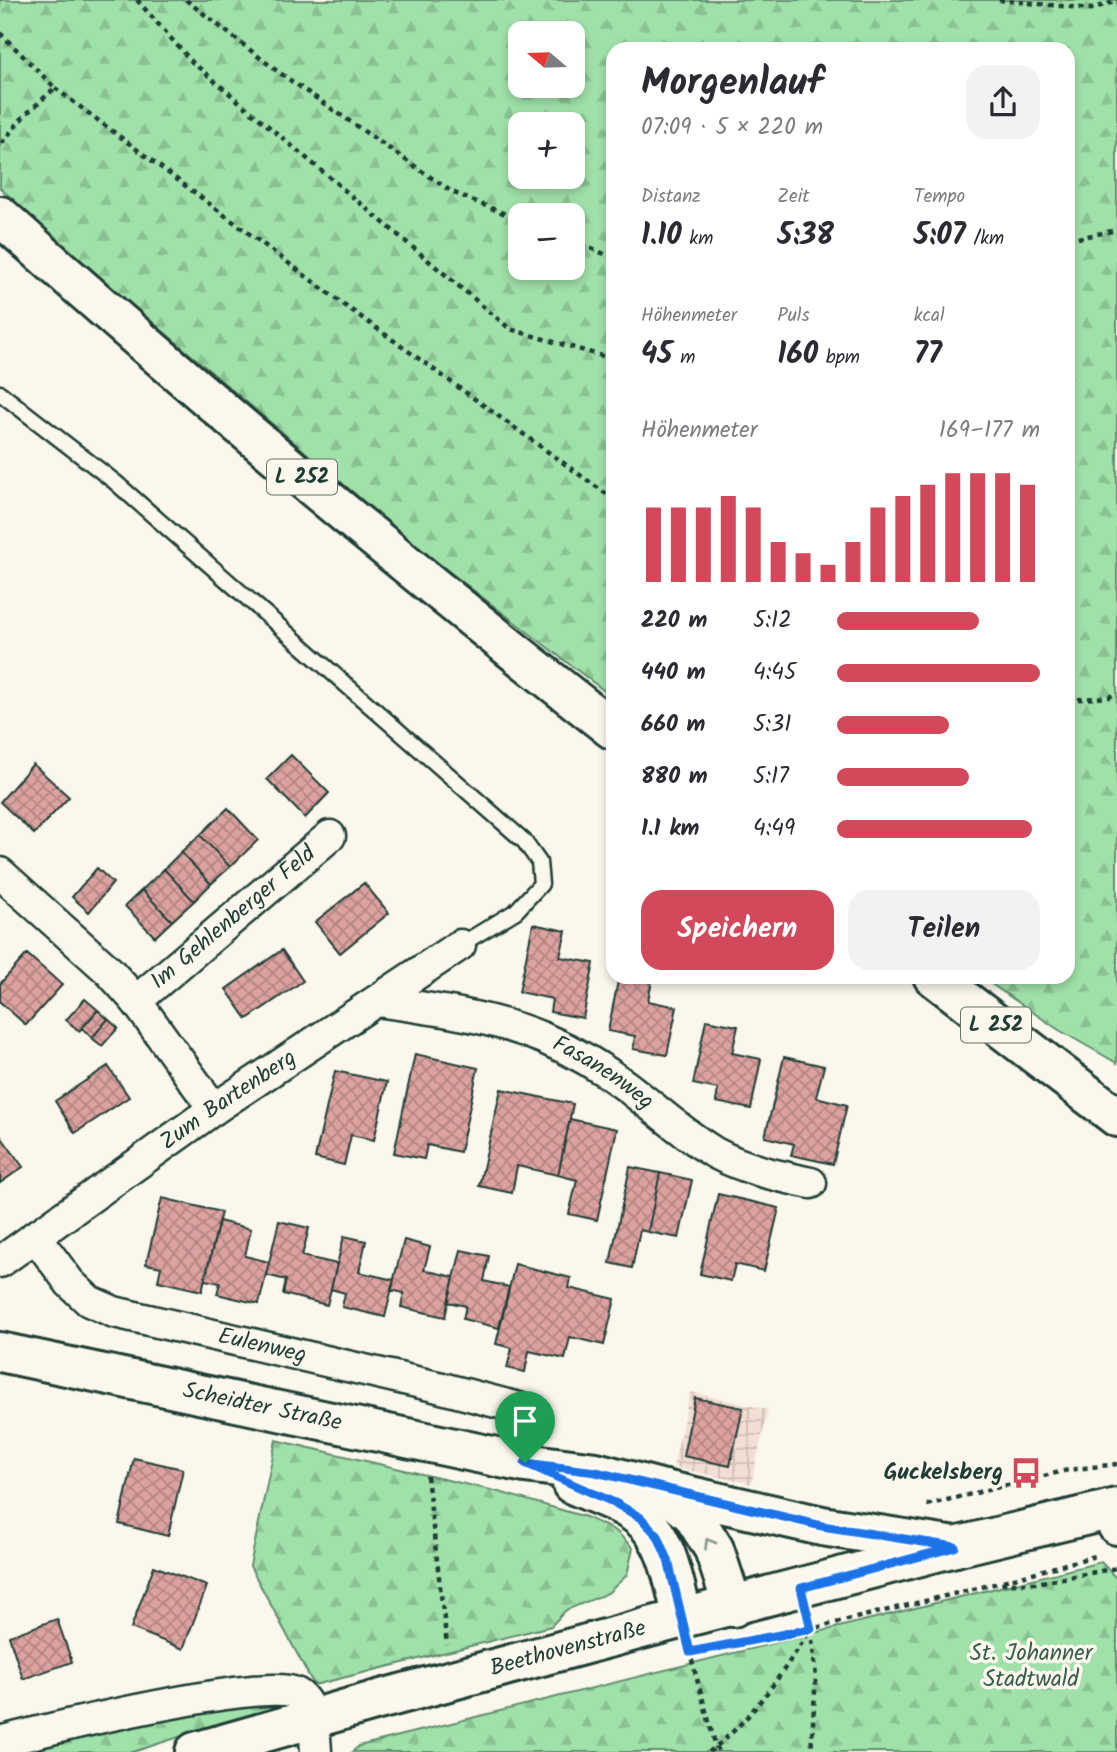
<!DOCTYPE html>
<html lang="de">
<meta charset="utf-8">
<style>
:root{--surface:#fff;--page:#f2f2f3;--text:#2b2b33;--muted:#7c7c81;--accent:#d1495b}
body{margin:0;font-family:Kalam,sans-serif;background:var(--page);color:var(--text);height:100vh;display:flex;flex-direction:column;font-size:26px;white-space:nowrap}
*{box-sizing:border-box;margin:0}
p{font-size:23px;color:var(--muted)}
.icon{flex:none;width:38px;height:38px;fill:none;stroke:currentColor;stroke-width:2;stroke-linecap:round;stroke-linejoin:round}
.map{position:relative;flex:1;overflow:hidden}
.panel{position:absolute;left:606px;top:42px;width:469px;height:942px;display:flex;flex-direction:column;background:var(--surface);border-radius:21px;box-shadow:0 4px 10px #0003}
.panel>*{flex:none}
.needle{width:46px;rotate:289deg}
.tools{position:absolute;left:508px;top:21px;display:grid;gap:14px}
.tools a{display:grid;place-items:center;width:77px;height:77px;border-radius:14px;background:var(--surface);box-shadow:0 4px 10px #0003;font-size:35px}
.pin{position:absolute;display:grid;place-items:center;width:60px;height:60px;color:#fff;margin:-72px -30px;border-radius:50% 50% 50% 0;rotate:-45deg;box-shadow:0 0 7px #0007}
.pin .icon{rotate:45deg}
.round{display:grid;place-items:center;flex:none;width:74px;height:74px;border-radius:21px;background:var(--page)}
.head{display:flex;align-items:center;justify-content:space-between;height:119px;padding:0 35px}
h1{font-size:38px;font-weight:700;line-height:52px}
.figures{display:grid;grid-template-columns:repeat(3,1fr);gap:10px;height:119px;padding:7px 35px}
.figures div{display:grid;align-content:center}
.figures b{font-size:30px;font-weight:700}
.figures small{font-size:19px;font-weight:400}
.figures p{font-size:19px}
.chart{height:196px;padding:14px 35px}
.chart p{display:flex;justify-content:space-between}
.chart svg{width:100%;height:126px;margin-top:7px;stroke:var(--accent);stroke-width:6}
.button{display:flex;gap:14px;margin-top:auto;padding:14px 35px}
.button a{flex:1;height:80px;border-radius:21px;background:var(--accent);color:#fff;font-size:28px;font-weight:700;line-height:80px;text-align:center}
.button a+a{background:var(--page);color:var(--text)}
ul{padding:0 35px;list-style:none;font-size:23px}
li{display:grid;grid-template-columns:112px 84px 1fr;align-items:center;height:52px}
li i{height:18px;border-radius:9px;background:var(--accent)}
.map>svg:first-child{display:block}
.industrial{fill:url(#industrial-grid)}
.forest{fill:url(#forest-firs);stroke:#608e6e;stroke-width:2;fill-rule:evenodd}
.building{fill:url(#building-cross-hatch);stroke:#1f3d34;stroke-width:2}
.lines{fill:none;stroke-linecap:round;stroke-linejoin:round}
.lane-casing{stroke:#1f3d34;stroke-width:19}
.street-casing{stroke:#1f3d34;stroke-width:35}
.secondary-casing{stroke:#1f3d34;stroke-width:44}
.highway-casing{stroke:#1f3d34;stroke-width:44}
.path{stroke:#1f3d34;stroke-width:4.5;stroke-dasharray:5 5;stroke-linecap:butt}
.lane{stroke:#fbf7ec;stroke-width:14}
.street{stroke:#fbf7ec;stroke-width:30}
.secondary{stroke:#fbf7ec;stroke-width:38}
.highway{stroke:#fbf7ec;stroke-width:38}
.oneway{stroke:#8d9a90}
.route-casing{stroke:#fff;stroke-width:14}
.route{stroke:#1a73e8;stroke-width:9}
.labels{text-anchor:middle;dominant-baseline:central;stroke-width:7;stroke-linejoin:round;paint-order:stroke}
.shield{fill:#fbf7ec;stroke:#61756b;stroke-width:2}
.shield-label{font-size:21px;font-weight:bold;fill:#1f3d34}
.street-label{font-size:23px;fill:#1f3d34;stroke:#fbf7ec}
.poi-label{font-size:23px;font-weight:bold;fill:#1f3d34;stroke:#fbf7ec;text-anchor:end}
.park-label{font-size:23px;fill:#395e4b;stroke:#fbf7ec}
</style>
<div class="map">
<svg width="1117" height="1752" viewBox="0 0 1117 1752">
<defs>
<pattern id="industrial-grid" width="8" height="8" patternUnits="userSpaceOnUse" patternTransform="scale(1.75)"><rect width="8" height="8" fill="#f2ded5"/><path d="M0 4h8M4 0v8" fill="none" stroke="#cfbfb7"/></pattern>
<pattern id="forest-firs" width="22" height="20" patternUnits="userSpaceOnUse" patternTransform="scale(1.75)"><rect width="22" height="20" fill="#a0e0a9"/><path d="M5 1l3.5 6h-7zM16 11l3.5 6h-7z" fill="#89c192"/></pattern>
<pattern id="building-cross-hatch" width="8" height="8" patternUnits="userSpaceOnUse" patternTransform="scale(1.75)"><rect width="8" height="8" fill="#dca2a0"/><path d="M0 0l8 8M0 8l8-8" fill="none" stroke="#b28583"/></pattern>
</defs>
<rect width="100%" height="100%" fill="#fbf7ec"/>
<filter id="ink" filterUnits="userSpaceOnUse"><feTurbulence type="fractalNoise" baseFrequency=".0143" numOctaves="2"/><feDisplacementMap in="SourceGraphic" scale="14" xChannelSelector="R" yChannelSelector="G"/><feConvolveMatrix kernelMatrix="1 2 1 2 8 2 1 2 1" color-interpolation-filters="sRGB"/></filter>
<g filter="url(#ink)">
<path class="industrial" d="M690 1392 768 1410 751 1484 673 1467Z"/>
<path class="forest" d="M0 0H1117V1063L1059 1030 981 977 1068 976V49H612V697L421 550 124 298 0 188ZM572 33V86H520V33ZM572 124V177H520V124ZM520 215H572V268H520Z
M276 1440 499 1492 586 1517 616 1531 633 1548 627 1575 608 1593 566 1610 551 1626 314 1685 250 1566Z
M1101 1562 1117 1579V1752H352L359 1746Z
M277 1692 292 1707 185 1735 133 1752H0Z"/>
<path class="building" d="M291 755 329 793 305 818 267 779Z
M33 764 69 797 34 834 0 802Z
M228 808 258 840 230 867 200 835Z
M200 835 230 867 211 884 181 852Z
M181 852 211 884 194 901 164 869Z
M97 868 113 883 89 912 72 897Z
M164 869 194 901 172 921 142 890Z
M364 883 389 913 340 953 315 922Z
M142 890 172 921 155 937 125 906Z
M533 924 566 931 560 957 594 963 583 1018 550 1012 552 999 519 992Z
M282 950 303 981 247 1019 226 989Z
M27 954 62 985 26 1025 0 1002V984Z
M619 976H653L648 1001 677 1007 667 1055 633 1049 635 1036 608 1031Z
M85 999 98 1010 79 1031 66 1020Z
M98 1010 108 1019 92 1038 82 1028Z
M108 1019 118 1028 102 1046 92 1038Z
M706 1020 738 1026 732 1053 761 1059 751 1109 716 1102 718 1089 693 1084Z
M415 1054 478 1068 460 1152 427 1145 424 1159 394 1153Z
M784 1057 824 1066 816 1097 847 1105 833 1164 791 1155 794 1144 765 1137Z
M108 1066 129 1097 75 1133 55 1101Z
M335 1071 387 1082 374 1140 351 1135 344 1165 315 1158Z
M501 1089 573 1104 558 1175 517 1166 512 1193 479 1186Z
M570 1119 617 1129 597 1220 569 1214 577 1180 558 1175Z
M0 1135 23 1167 0 1183Z
M630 1167 660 1173 648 1232 640 1230 632 1268 610 1263Z
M660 1173 692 1180 679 1238 648 1232Z
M718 1194 779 1208 764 1271 735 1264 731 1281 700 1274Z
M162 1198 221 1212 202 1291 158 1281 161 1267 146 1264Z
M219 1221 251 1229 245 1256 269 1262 259 1304 217 1294 220 1283 205 1280Z
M279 1221 309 1228 302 1256 337 1264 327 1305 283 1294 286 1280 266 1275Z
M344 1236 366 1241 359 1272 394 1280 385 1317 342 1307 345 1293 331 1289Z
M404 1240 430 1247 424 1270 454 1277 445 1317 401 1307 404 1293 391 1290Z
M461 1250 489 1256 484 1281 509 1287 499 1328 463 1319 466 1306 448 1302Z
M515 1264 571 1278 569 1288 615 1299 604 1345 570 1337 565 1359 529 1351 525 1372 507 1368 512 1348 496 1344Z
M695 1398 743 1408 730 1466 683 1456Z
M134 1458 183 1469 168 1536 119 1524Z
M154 1566 207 1586 183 1649 131 1628Z
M57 1619 72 1662 23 1679 9 1636Z"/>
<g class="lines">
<defs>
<path id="lane" d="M0 393 115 482 524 841 539 862 541 884 516 911 460 945"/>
<g id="street">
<path d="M0 873 109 971 136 1001 214 1109"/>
<path id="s1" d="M136 1001 330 836"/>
<path id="s2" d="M377 1001C433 1009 490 1016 543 1038 571 1050 601 1067 626 1086 655 1108 683 1134 715 1153 745 1169 778 1176 811 1183"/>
<path id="s3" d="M35 1236 70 1283 89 1301 114 1312 438 1387 519 1408"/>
<path id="s4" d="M0 1262 214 1109 460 945"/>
<path d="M0 1742C42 1730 268 1676 296 1693 314 1703 315 1733 316 1752"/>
</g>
<g id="secondary">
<path id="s5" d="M0 1352 525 1463 596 1472 664 1490 822 1526 955 1547"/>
<path d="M572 1484C594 1494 622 1502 641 1518 669 1541 674 1585 683 1618"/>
<path d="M664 1490 692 1514 714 1549 733 1607"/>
<path id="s6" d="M195 1752 378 1700 683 1618 955 1547 1117 1508"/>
</g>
<path id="highway" d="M0 216C198 394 403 565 612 729
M933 976 1117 1117
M1109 1510 1117 1525"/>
</defs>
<use href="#lane" class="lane-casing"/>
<use href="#street" class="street-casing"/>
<use href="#secondary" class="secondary-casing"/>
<use href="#highway" class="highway-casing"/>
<path class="path" d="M137 0 192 62 510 329 612 359
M186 0 277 71 452 192 520 220
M999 0 1091 9 1117 1
M0 33 55 88 24 116 0 145
M55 88 343 304 612 498
M1068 240 1117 230
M572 241 612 257
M1068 700 1109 697 1117 693
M427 1476 447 1645
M927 1505 1068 1470 1117 1464
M1003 1581 1099 1555
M811 1630 816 1677 811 1752
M748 1641 811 1629 998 1583H1036L1117 1568
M689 1650 716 1747 720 1752
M709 1752C752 1720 782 1673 811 1629L808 1619"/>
<use href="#lane" class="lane"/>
<use href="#street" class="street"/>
<use href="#secondary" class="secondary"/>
<use href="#highway" class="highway"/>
</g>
<defs><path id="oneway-chevron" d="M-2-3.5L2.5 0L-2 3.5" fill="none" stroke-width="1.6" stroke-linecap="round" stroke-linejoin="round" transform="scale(1.75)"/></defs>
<use class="oneway" href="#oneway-chevron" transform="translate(709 1543) rotate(-120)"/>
</g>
<g class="lines" filter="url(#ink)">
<defs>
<path id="route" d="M525 1463 596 1472 822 1526 955 1547 801 1588 811 1629 690 1652 668 1560 658 1536 641 1518 615 1503Z"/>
</defs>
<use href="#route" class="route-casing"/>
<use href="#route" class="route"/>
</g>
<defs>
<symbol id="bus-bare" viewBox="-9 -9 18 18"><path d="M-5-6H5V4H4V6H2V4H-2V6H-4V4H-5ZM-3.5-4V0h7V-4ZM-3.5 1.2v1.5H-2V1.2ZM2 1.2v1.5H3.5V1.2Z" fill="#d1495b" stroke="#fbf7ec" stroke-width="2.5" paint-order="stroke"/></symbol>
</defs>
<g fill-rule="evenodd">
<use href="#bus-bare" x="1004" y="1451" width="44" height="44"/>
</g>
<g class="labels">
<g class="shield">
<rect x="267" y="459.5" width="70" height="35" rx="5"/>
<rect x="961" y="1007.5" width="70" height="35" rx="5"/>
</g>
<g class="shield-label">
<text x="302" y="477">L 252</text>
<text x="996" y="1025">L 252</text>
</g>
<g class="street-label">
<text stroke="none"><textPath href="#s1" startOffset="128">Im Gehlenberger Feld</textPath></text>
<text stroke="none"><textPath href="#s2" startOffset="240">Fasanenweg</textPath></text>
<text stroke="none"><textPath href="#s4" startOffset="280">Zum Bartenberg</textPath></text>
<text stroke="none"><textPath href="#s3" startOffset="264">Eulenweg</textPath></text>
<text stroke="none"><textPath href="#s5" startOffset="268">Scheidter Straße</textPath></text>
<text stroke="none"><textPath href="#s6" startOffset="387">Beethovenstraße</textPath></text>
</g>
<g class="poi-label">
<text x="1003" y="1473">Guckelsberg</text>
</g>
<g class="park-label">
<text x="1031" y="1654">St. Johanner<tspan x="1031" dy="26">Stadtwald</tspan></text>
</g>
</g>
</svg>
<div class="tools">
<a><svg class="needle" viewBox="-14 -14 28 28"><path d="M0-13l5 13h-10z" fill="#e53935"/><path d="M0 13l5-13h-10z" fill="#7c7c81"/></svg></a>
<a>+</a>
<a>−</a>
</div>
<div class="pin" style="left:525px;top:1463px;background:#1e9e55"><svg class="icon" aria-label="arrive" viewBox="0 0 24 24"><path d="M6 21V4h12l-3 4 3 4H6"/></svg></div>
<section class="panel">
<div class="head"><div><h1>Morgenlauf</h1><p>07:09 · 5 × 220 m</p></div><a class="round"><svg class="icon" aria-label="share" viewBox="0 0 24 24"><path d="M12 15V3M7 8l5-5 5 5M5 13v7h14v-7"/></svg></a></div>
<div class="figures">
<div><p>Distanz</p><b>1.10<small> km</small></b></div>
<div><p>Zeit</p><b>5:38</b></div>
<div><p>Tempo</p><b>5:07<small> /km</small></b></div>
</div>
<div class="figures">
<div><p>Höhenmeter</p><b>45<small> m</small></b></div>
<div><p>Puls</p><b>160<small> bpm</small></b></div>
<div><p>kcal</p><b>77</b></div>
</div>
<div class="chart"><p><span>Höhenmeter</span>169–177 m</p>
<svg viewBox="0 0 160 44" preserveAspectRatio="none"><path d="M5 44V18M15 44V18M25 44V18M35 44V14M45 44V18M55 44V30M65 44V34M75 44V38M85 44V30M95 44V18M105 44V14M115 44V10M125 44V6M135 44V6M145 44V6M155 44V10"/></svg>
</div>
<ul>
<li><b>220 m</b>5:12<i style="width:70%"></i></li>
<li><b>440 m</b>4:45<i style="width:100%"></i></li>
<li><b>660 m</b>5:31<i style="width:55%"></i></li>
<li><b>880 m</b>5:17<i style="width:65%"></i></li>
<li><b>1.1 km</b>4:49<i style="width:96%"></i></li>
</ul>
<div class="button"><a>Speichern</a><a>Teilen</a></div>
</section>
</div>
